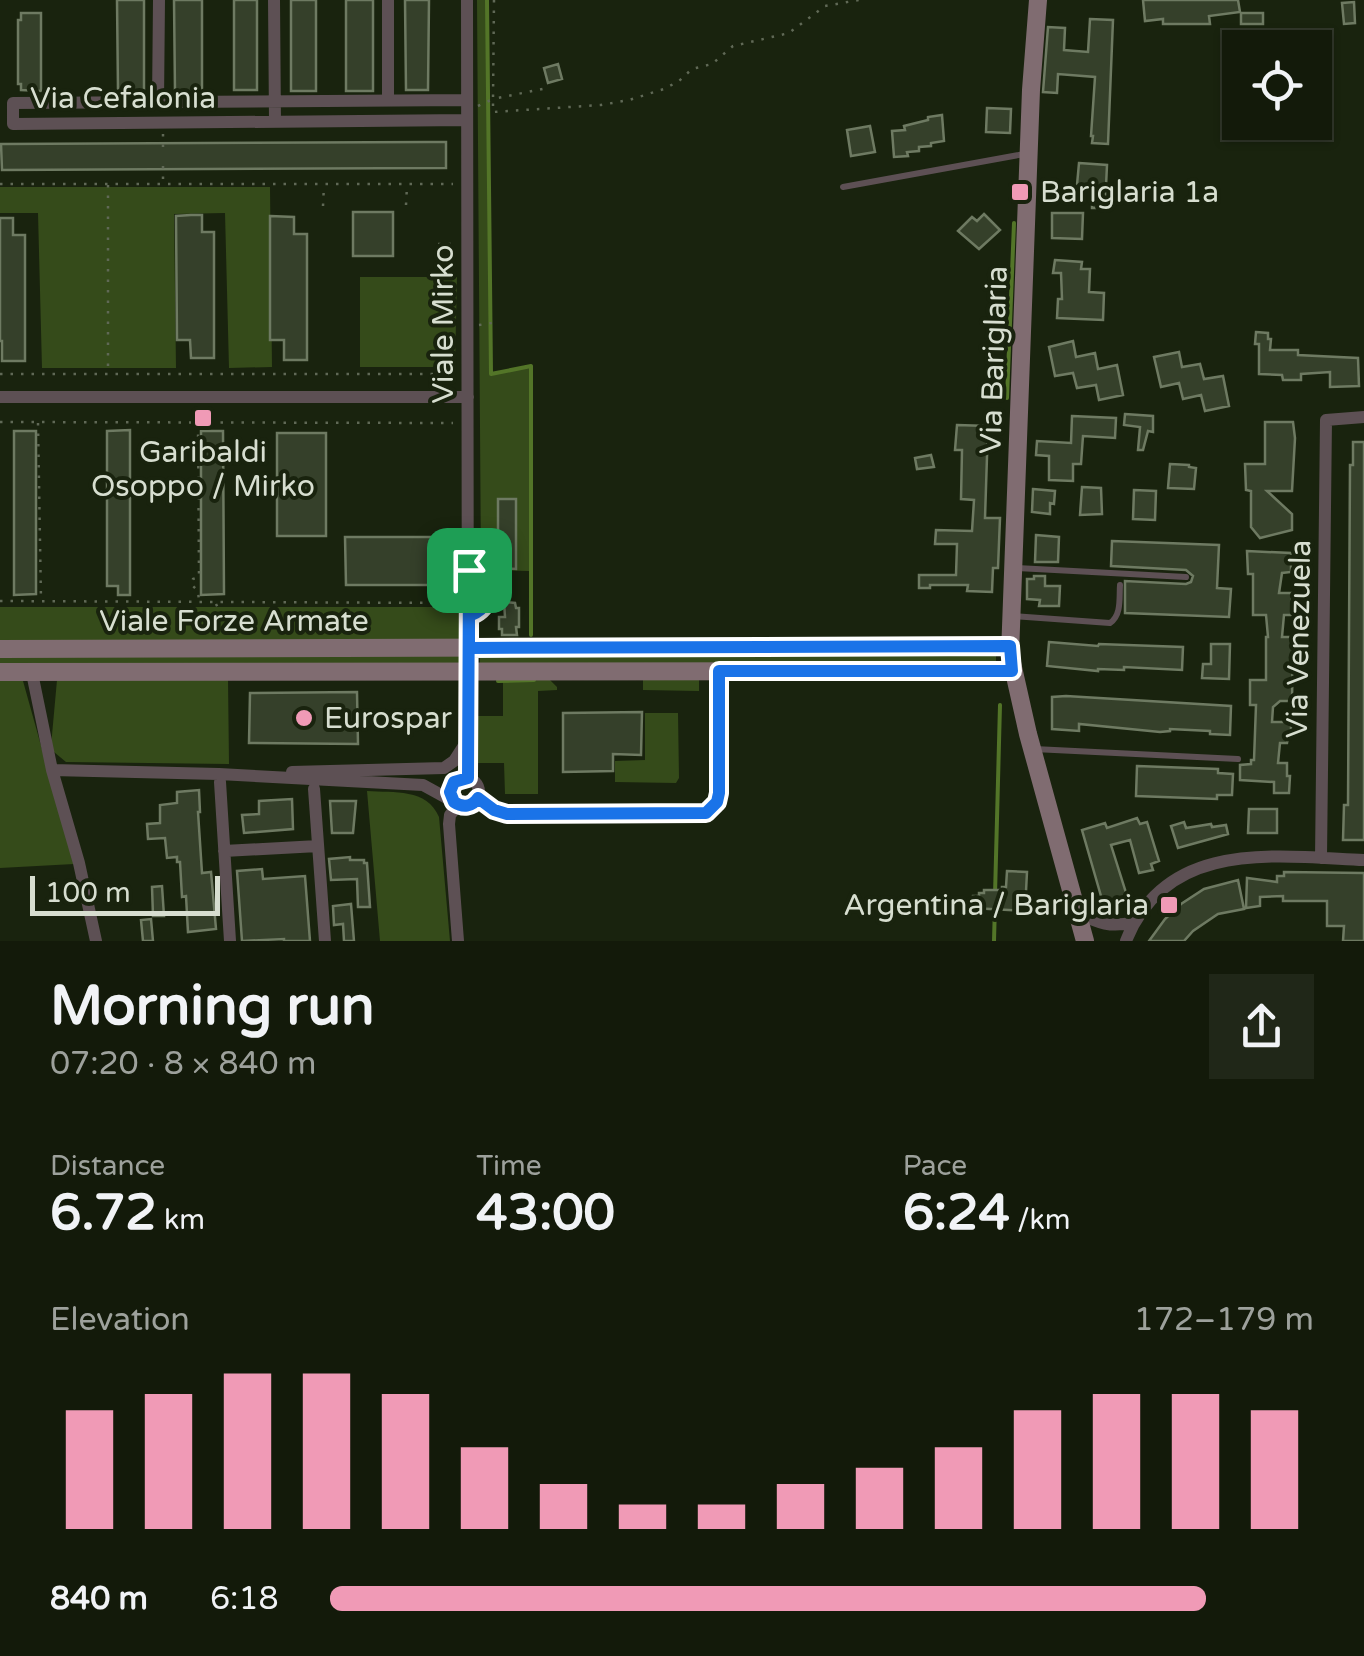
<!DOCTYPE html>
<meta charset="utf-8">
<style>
:root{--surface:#131a0a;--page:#202718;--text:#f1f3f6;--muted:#9da19c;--line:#32382b;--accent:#f09ab6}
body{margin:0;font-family:"Varela Round",sans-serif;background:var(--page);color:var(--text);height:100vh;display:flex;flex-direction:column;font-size:38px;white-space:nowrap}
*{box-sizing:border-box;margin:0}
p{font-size:32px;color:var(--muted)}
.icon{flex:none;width:55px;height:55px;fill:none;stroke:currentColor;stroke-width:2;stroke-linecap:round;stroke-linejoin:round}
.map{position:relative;height:941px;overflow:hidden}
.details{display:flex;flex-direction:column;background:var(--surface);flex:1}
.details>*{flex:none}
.controls{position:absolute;left:1222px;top:30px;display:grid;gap:20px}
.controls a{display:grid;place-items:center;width:110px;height:110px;border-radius:0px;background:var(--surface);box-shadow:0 2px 8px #0004,0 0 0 2px var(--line);font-size:50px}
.scale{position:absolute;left:30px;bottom:25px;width:190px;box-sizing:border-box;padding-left:10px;border:5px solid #d7ded0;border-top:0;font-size:28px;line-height:35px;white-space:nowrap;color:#d7ded0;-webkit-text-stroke:8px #19230e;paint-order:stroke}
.pin{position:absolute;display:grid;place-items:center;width:85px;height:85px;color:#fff;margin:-42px;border-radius:20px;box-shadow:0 5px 15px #0006}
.round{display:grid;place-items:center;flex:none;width:105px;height:105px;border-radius:0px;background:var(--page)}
.head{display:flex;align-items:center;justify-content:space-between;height:170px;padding:0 50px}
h1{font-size:55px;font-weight:700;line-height:75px}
.metrics{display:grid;grid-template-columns:repeat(3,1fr);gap:15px;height:170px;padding:10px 50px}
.metrics div{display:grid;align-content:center}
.metrics b{font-size:50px;font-weight:700}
.metrics small{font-size:28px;font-weight:400}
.metrics p{font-size:28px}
.chart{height:280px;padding:20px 50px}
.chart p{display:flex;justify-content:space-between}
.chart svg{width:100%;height:180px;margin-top:10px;stroke:var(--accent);stroke-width:6}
ul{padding:0 50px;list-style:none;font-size:32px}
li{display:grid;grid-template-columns:160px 120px 1fr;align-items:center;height:75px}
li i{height:25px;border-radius:12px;background:var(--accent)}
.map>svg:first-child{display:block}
.green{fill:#354b1a}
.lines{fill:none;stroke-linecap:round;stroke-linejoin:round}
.stream{stroke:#537528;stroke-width:4}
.building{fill:#35402a;stroke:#6e7a62;stroke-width:2.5}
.path{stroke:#606956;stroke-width:2.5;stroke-dasharray:2.5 8;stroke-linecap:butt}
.lane{stroke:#5d5054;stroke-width:6}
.street{stroke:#5d5054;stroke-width:12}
.secondary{stroke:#806c71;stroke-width:18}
.route-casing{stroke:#fff;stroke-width:20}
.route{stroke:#1a73e8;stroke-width:12}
.poi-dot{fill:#f09ab6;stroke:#19230e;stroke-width:4}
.labels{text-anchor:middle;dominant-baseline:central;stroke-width:8;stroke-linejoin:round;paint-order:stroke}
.street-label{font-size:30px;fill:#d7ded0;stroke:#19230e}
.poi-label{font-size:30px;fill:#d7ded0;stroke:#19230e;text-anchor:start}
</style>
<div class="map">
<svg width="1364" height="941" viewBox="0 0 1364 941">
<rect width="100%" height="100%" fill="#19230e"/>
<path class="green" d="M477 0H489L490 375 529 367V571L481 570Z
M0 187H270L272 367 229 368 225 213 174 214 176 368H42L38 213H0Z
M360 277H457L455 367H360Z
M0 607H461V640H0Z
M480 653H996V664H480Z
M462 655V663L0 665V656Z
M228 679 229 764 66 762 54 752 51 746 57 680Z
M503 679 550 680 557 687V690L538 691V794H505L504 763H478L477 716H503Z
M643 679H699V691L643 690Z
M0 680 23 681 74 864 0 868Z
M645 713H678L679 778 676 783 615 782V761L645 760Z
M367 791C394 793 427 788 439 817L450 941H380Z"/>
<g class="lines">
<path class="stream" d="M487 0 491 374 531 366V635
M1007 398 1014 223
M498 681 534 680
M995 895 1000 705
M994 941 995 904"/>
</g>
<path class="building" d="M117 0H144V91H118Z
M174 0H202V92H175Z
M234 0H257V90H234Z
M291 0H316V91H291Z
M346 0H373V91H346Z
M405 0H429L428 90H406Z
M1143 0H1238L1240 12 1209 16 1210 24H1163V19L1145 21Z
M1354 2 1355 23 1344 24 1342 3Z
M21 13H41V91L21 90V84H18V20H21Z
M1241 13H1263V24H1241Z
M1090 19 1113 20 1108 144 1092 143 1093 136H1091L1095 77 1058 74 1057 93 1043 92 1048 27 1065 28 1064 50 1088 52Z
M558 64 562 79 548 83 544 68Z
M987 108 1011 109 1010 133 986 132Z
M942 115 944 141 931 143V146L919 147V151L907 152 908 156 894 157 892 131 905 130 904 126 928 120V117Z
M870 126 875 152 851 156 847 130Z
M428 142H446V168L2 170 1 144Z
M1079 163 1107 165 1105 208H1092V186L1077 185Z
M353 212H393V256H353Z
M1052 213H1083L1082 239 1052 238Z
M984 214 1000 230 979 249 958 231 972 217 977 221Z
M191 215H202V232H214V358H191L190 340H177L176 216Z
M270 216 294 217V234H307V360H284V340H270Z
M0 218H13V235H25V361H2V341H0Z
M1055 260 1082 262 1081 269H1090L1089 292 1104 293 1103 320 1057 318 1058 299H1062L1061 273H1053Z
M1256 332 1268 333V339H1271L1270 350H1298V355L1358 358 1359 386 1330 387V372L1301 374V380H1283L1282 375 1259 374V344H1255Z
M1073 341 1076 357 1095 353 1098 369 1117 365 1123 395 1099 400 1096 385 1077 388 1073 373 1055 376 1049 347Z
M1179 352 1182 367 1200 364 1204 379 1223 376 1229 406 1205 411 1201 395 1183 399 1179 383 1161 387 1154 357Z
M1125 414 1153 416V432L1148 431 1143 450H1138L1140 427 1124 425Z
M1072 416 1116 418 1115 438 1083 436 1081 464H1073V481L1049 480V456L1036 455 1037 441 1071 443Z
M1265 422H1293L1295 438 1292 491H1267L1292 514V530L1260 538 1251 527V491L1246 490 1245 464H1265Z
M957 425 988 426 985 518H1000L998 568H993L992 592 967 591 968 585H930V588H919V575H956L957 544H935L936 530 972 531 974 500 961 499 962 450H955Z
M130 430V595H118V586H107V431Z
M14 431H36V594L14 595Z
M201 431H223L224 594 201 595Z
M277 433H326V536H277Z
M1353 442H1364V840H1343L1344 805H1348L1350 465H1353Z
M931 455 934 467 917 469 915 458Z
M1170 464 1189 465V467L1196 468 1194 489 1168 488Z
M1082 487 1101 488 1102 514 1080 515Z
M1033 489 1055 491 1054 504 1050 503V514L1032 512Z
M1134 490 1156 491 1155 520 1133 519Z
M498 499H516V569L498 568Z
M1036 535 1059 537 1058 562H1035Z
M345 537H449V585H346Z
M1112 541 1219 545 1217 588 1231 589 1229 617 1125 613V581L1186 584 1191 582 1193 576 1186 570 1111 566Z
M1247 551 1291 553V572L1282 573 1279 593H1292V615H1284L1282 637H1293L1292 701H1280L1273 707 1272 722H1291V736H1288L1287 743H1280L1278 763H1287V776H1290L1289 793H1274V782L1240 780V765L1251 764V760H1254L1256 705H1250V680H1266V637H1268L1266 615H1253V574H1248Z
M1034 576H1045V586H1060L1059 606H1039L1040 600 1027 599V579H1034Z
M504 602 515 603 516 608H519V627H516L517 635H502V629H499V617H505Z
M1049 642 1098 646 1099 644 1183 647 1182 670 1124 667V670L1098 669V671L1047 666Z
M1211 644H1230L1229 679 1202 678 1203 664H1211Z
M357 692 358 744 249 743 250 693Z
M1066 696 1231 706 1230 735 1210 734V731L1170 729V731L1160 732 1079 724V731L1052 729V697Z
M642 712 641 755 613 754V771L563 772V713Z
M1137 766 1218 769V773L1233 774 1232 795H1217V799L1136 796Z
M199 790 200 812H198L202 873 211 872 216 929 188 932 186 896 182 897 180 862H177V857L167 858 165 838 148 839 147 824 160 823V805L177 803V792Z
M292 799 293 829 244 833 242 815 259 814V801Z
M330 801H356L353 833H332Z
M1249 809H1277V833H1248Z
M1137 818 1140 824 1147 822 1159 861 1151 864 1153 870 1139 873 1130 840 1111 845 1127 896 1103 903 1082 830 1105 823 1107 828Z
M1184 822 1186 828 1211 824 1212 827 1226 825 1228 834 1178 848 1171 826Z
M350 857V860H364V863H367L370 907H358L357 879 331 880 329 859Z
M262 869 263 879 305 876 310 941H284V939L242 941 237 871Z
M1007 871 1027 872 1025 911 972 908 973 896H979V893H984V890H1002V887H1006Z
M1284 872 1364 873V941H1343L1344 926H1327V901H1283V896L1260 897V906L1246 908 1247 878 1277 882V876H1284Z
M1238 880 1244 909 1218 914 1193 931 1184 941H1149L1165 919 1181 904 1204 889Z
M162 886 164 916H153L152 887Z
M351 904 354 941H344L343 924 334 925 333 906Z
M151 919 153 941H143L141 920Z"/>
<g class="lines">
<path class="path" d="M494 0 493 99 547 88
M478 106 493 99V112L601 105 629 100 664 89 679 81 692 69 712 64 733 46 789 33 825 6 859 0
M163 147V134
M163 166V184
M0 184H453
M108 185V372
M406 205 407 186
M323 206 324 185
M438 244H456
M479 325 498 322
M0 374H455
M0 422 453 423
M38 423 41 600
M198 424 199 577 193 579 191 584 198 591 199 601
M0 601 453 603
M216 604 230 632"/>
<path class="lane" d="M843 187 1024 154
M1017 568 1186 577
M469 570 484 576 488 583 484 609 470 616
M1013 616 1110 623C1122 615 1119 597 1120 585
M1034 749 1238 759
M478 798 493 810 507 813H706L717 802 719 793V672"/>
<path class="street" d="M274 0 275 122
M388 0V100
M467 0 468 778
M467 100 13 103V124L467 120
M158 102 159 0
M0 397H468
M32 673 52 770 219 774 423 785 454 802
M52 770 79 863 96 941
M292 772 444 768 454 761 465 744
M451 792a14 14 0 1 1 28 0a14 14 0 1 1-28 0Z
M220 782 230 941
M314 789 325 941
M224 851 318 846
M1321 858 1326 420 1364 417
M1078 913C1097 923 1112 928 1133 922
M458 941 449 824 450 815 458 805
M1126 941C1166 839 1275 856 1364 860"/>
<path class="secondary" d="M1038 0 1031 90 1010 654 1028 734 1085 941
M0 649 1010 646
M0 672 1013 671"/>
</g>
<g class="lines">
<defs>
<path id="route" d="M469 570 468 778 454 782 450 792 454 802C463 808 472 807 478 798L494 810 507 814 706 813 717 802 719 793V671H1012L1010 646 469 648V616C487 610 494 593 484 576L469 570"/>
</defs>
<use href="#route" class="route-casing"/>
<use href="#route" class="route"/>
</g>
<g class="poi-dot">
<rect x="1010" y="182" width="20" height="20" rx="5"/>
<rect x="193" y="408" width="20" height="20" rx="5"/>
<circle cx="304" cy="718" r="10"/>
<rect x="1159" y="895" width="20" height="20" rx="5"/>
</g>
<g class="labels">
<g class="street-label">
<text x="123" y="98">Via Cefalonia</text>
<text transform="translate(443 324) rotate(-90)">Viale Mirko</text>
<text transform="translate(994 360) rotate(-88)">Via Bariglaria</text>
<text x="234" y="621">Viale Forze Armate</text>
<text transform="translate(1299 639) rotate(-89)">Via Venezuela</text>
</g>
<g class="poi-label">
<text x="1040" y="192">Bariglaria 1a</text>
<text x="203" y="452" text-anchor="middle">Garibaldi<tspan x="203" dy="34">Osoppo / Mirko</tspan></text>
<text x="324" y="718">Eurospar</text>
<text x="1149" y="905" text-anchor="end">Argentina / Bariglaria</text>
</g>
</g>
</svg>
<div class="controls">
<a><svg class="icon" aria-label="locate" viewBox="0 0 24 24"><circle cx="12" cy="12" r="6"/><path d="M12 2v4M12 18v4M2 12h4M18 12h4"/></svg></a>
</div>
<div class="scale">100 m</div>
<div class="pin" style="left:469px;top:570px;background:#1e9e55"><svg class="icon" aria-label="arrive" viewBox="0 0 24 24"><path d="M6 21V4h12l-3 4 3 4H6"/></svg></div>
</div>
<section class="details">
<div class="head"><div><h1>Morning run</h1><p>07:20 · 8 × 840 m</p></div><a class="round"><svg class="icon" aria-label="share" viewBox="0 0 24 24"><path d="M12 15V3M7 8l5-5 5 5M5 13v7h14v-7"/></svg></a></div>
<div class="metrics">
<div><p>Distance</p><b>6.72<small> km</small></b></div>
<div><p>Time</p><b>43:00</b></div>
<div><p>Pace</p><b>6:24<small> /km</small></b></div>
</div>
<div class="chart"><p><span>Elevation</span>172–179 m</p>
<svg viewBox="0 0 160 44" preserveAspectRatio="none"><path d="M5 44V15M15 44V11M25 44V6M35 44V6M45 44V11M55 44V24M65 44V33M75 44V38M85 44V38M95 44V33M105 44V29M115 44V24M125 44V15M135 44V11M145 44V11M155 44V15"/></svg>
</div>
<ul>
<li><b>840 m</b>6:18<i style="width:89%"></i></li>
</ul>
</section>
